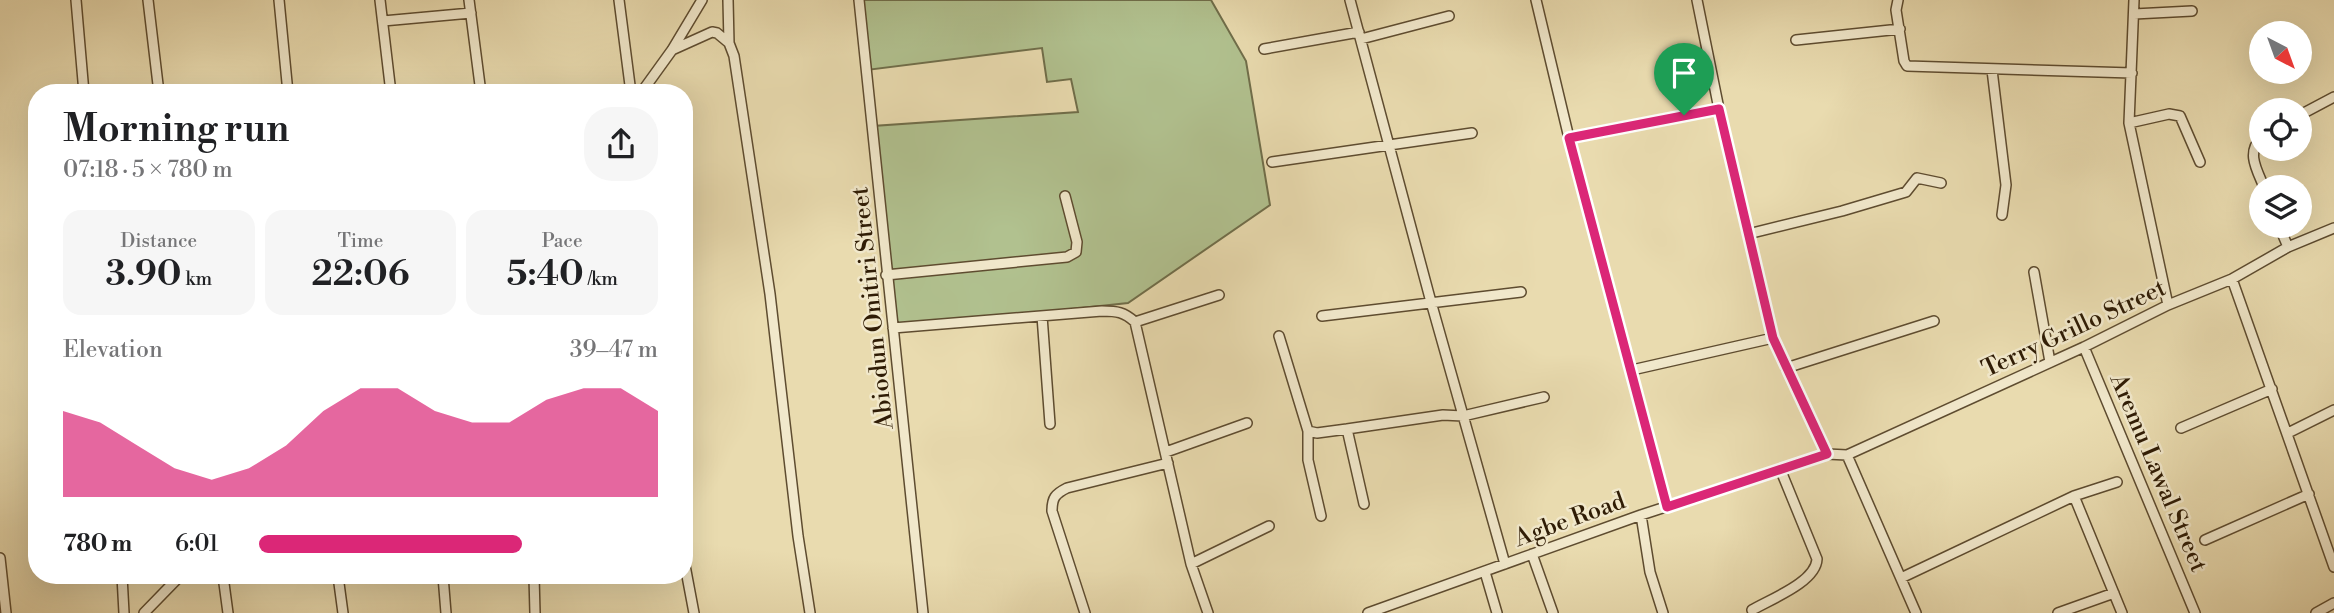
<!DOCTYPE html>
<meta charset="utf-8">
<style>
:root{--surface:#fff;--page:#f6f6f6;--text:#202124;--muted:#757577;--accent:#db2777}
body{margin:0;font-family:"Libre Bodoni",serif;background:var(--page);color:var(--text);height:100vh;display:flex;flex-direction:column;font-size:26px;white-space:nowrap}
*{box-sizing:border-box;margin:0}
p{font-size:23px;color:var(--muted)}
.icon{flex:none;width:38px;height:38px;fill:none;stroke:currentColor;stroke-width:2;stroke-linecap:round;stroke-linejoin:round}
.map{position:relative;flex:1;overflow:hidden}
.details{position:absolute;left:28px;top:84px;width:665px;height:500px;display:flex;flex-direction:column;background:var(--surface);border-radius:28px;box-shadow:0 7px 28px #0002}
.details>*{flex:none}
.needle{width:46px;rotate:139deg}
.controls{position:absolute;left:2249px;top:21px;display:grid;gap:14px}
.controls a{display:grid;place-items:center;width:63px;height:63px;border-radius:50%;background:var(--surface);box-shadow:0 7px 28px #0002;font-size:35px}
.pin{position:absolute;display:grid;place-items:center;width:60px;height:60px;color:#fff;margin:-72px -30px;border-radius:50% 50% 50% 0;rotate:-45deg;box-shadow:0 0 7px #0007}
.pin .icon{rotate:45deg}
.round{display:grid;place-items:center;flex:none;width:74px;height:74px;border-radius:28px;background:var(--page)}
.overview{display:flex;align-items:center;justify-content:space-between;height:119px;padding:0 35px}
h1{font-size:38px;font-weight:600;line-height:52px}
.metrics{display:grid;grid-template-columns:repeat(3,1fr);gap:10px;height:119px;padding:7px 35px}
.metrics div{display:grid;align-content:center;border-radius:18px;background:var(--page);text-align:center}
.metrics b{font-size:35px;font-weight:600}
.metrics small{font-size:19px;font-weight:400}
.metrics p{font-size:19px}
.chart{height:196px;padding:14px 35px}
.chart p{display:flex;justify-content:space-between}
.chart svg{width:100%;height:126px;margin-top:7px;fill:var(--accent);opacity:.7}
ul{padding:0 35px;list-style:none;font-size:23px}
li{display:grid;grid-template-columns:112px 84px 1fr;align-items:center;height:52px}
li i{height:18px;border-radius:9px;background:var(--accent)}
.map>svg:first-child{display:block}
.green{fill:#b1c18f;stroke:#706e4a;stroke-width:2}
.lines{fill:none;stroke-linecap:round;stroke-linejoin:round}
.minor-casing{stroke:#5e4c30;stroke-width:12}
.minor{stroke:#f1e8cb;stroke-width:9}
.route-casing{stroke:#fff;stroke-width:14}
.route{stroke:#db2777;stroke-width:9}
.labels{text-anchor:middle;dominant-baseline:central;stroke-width:5;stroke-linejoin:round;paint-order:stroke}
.street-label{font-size:24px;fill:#2f1c05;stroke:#f1e8cb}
</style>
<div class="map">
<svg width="2334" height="613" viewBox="0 0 2334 613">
<rect width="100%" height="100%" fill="#e9dbaf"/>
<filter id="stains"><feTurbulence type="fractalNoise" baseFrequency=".00286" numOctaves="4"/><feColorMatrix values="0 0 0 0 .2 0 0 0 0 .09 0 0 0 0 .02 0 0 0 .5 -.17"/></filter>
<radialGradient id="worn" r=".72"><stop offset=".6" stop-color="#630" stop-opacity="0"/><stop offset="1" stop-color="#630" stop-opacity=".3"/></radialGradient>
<path class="green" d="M858 0H1211L1246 61 1270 205 1128 303 897 328 873 126 1078 112 1071 79 1047 82 1042 48 867 70Z"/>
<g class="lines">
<defs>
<path id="minor" d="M76 0 84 93
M148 0 159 93
M279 0 288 93
M380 0 391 93
M469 0 481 93
M619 0 631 93
M728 0 729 43 734 56 770 294 798 536 810 613
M859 0 923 613
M1350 0 1431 302 1505 564
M1536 0 1569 138 1667 507
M1697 0 1719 109 1773 338 1827 454
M1898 0 1896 10 1904 61 1907 66 2132 73
M2134 0 2129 123 2168 305
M2134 14 2192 11
M383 21 471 13
M1361 39 1449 16
M1796 40 1900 29
M1264 49 1359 32
M672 50 712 32 717 33 729 43
M1992 70 2006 185 2002 215
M641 93 672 50 702 0
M2300 115 2334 97
M2129 123 2169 114 2180 116 2200 162
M1569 138 1719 109
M2261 138C2246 153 2257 170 2264 187
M1272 162 1472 133
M2279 226 2288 247
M1748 234 1842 211 1906 192 1917 178 1941 183
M2034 272 2050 362
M886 275 1067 257 1076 252 1077 242 1065 196
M2232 279 2334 567
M1042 316 1050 424
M1322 316 1521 292
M1135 322 1219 295
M893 328 1102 311C1117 311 1124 312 1135 322L1191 564 1208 613
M1279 336 1308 431 1317 433 1347 429
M2084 347 2195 613
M1786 368 1934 321
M1632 370 1773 338
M2181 428 2272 389
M1308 431V460L1321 516
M2288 433 2334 410
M1166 452 1247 423
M1847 455 1916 613
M2074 496 2122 613
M1364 504 1347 429 1443 415 1463 416 1544 397
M1641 515 1650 572 1663 613
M2205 540 2309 494
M1532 554 1553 613
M0 558 6 613
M684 560 694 613
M1191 564 1269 526
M1485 572 1497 613
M122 576 124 613
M223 576 228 613
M338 576 343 613
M443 576 446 613
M534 576 535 613
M1901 578 2074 496 2117 482
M1752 610C1771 599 1816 582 1817 559L1781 471
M144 613 180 576
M1085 613 1052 511C1052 498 1055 494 1067 488L1168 463
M1368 613 1641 515 1806 461 1827 454 1847 455 2084 347 2168 305 2232 279 2288 247 2334 228
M2058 613 2114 593
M2316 613 2334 603"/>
</defs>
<use href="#minor" class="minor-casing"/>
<use href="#minor" class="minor"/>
</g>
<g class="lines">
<defs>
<path id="route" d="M1719 109 1773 338 1827 454 1667 507 1569 138Z"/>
</defs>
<use href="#route" class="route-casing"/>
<use href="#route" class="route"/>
</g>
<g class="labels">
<g class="street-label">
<text transform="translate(873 308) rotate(-96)">Abiodun Onitiri Street</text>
<text transform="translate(2074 329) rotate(-25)">Terry Grillo Street</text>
<text transform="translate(2158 473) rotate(67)">Aremu Lawal Street</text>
<text transform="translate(1570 520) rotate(-20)">Agbe Road</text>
</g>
</g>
<rect width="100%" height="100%" filter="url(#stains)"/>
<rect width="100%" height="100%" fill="url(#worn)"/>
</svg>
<div class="controls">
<a><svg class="needle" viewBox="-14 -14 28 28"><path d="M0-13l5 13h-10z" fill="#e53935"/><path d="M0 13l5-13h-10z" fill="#757577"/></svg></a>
<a><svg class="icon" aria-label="locate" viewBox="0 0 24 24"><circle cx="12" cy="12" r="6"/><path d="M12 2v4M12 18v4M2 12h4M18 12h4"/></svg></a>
<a><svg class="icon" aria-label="layers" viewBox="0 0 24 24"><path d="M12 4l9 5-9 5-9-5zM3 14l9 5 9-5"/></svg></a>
</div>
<div class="pin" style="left:1684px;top:115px;background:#1e9e55"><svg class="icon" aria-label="arrive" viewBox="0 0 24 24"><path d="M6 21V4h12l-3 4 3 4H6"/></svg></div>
<section class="details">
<div class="overview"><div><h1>Morning run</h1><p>07:18 · 5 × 780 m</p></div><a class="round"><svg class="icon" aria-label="share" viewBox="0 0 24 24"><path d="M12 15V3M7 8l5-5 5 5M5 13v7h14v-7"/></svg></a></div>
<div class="metrics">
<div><p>Distance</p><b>3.90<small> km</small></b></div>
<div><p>Time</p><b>22:06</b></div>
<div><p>Pace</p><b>5:40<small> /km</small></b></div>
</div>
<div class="chart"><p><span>Elevation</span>39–47 m</p>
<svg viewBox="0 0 160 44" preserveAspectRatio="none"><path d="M0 44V14L10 18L20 26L30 34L40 38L50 34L60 26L70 14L80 6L90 6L100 14L110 18L120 18L130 10L140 6L150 6L160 14V44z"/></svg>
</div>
<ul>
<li><b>780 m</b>6:01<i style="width:66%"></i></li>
</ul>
</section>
</div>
